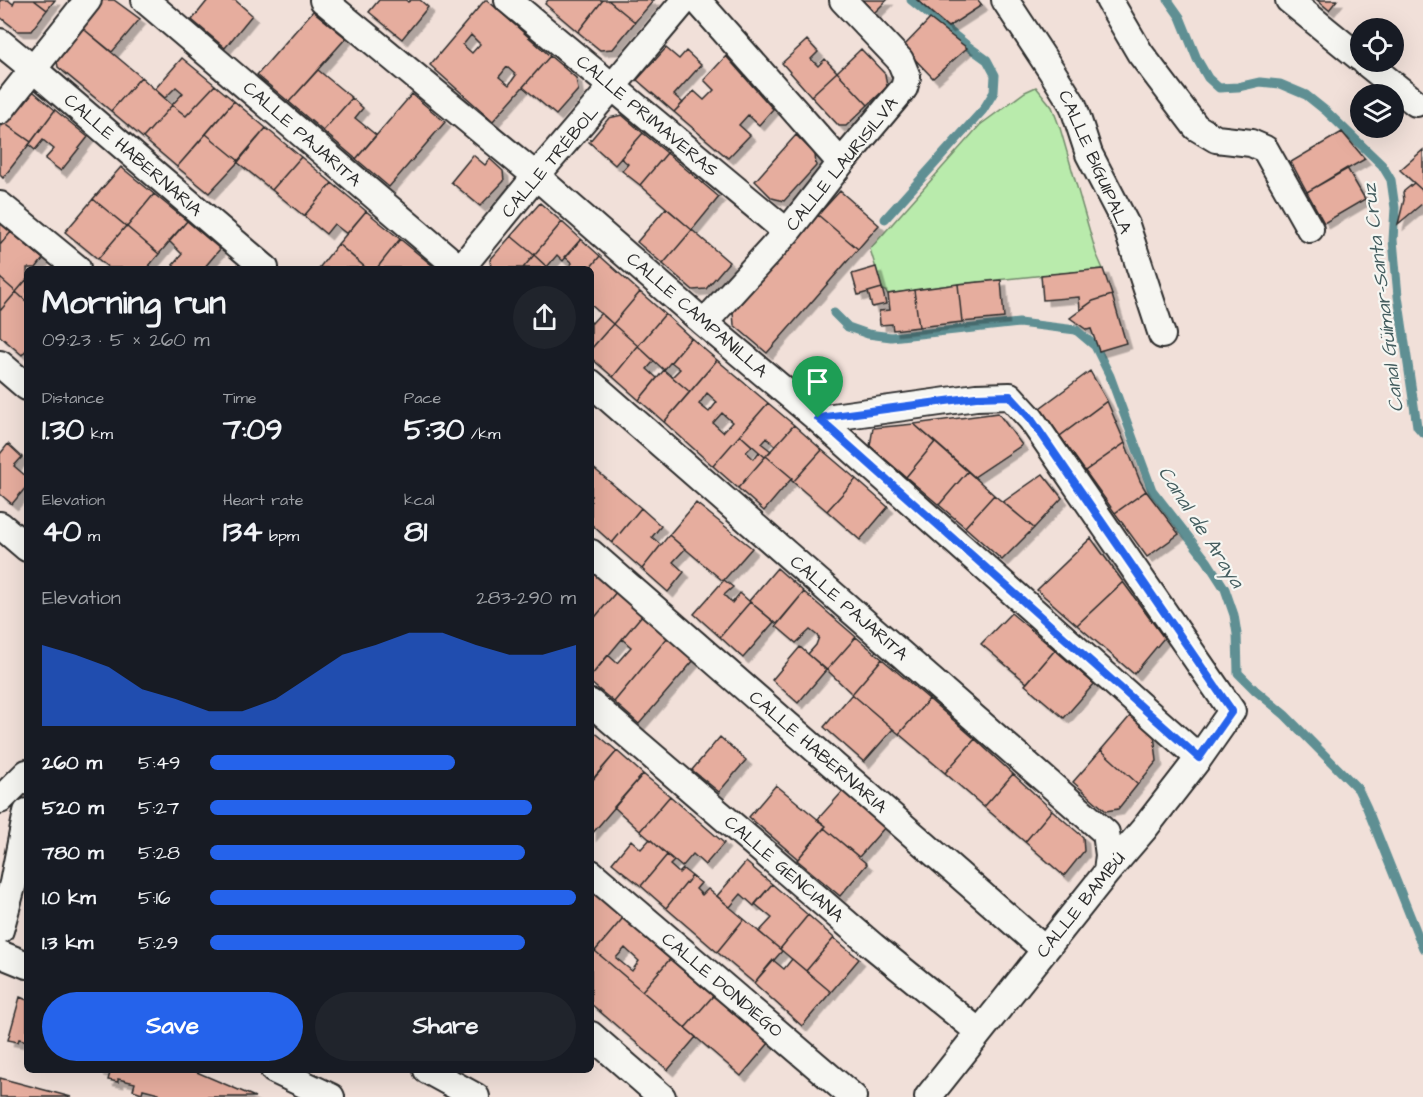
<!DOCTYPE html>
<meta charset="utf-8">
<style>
:root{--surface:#171b24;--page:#20242c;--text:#f1f3f6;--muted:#9ea1a6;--accent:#2563eb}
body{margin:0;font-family:"Architects Daughter",sans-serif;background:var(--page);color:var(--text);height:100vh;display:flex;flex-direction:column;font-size:22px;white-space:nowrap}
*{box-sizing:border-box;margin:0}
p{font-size:20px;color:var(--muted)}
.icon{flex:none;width:33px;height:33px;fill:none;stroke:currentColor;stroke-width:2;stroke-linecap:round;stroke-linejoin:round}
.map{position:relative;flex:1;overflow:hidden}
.drawer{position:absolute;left:24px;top:266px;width:570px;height:807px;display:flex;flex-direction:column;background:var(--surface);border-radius:9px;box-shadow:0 6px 24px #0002}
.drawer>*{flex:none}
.tools{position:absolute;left:1350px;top:18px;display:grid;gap:12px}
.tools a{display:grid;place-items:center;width:54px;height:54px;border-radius:50%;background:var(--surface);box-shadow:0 6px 24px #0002;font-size:30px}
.pin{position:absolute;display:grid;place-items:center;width:51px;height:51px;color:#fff;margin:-62px -26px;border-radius:50% 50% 50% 0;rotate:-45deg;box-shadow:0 0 6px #0007}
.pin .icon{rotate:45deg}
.round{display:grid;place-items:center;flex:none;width:63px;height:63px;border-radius:32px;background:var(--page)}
.overview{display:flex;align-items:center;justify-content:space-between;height:102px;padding:0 18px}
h1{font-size:33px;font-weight:700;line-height:45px}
.stats{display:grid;grid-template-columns:repeat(3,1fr);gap:9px;height:102px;padding:6px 18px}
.stats div{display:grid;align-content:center}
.stats b{font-size:30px;font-weight:700}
.stats small{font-size:16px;font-weight:400}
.stats p{font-size:16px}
.chart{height:168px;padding:12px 18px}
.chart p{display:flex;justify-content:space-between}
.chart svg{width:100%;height:108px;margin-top:6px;fill:var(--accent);opacity:.7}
.action{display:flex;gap:12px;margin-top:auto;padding:12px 18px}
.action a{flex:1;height:69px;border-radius:36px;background:var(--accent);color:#fff;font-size:24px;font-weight:700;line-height:69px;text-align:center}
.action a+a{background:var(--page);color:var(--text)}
ul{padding:0 18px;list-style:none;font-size:20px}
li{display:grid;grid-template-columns:96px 72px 1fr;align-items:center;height:45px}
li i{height:15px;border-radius:8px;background:var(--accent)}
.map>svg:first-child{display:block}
.green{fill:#b9ebac;stroke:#728b6c;stroke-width:1.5}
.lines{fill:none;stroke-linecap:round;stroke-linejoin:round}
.stream{stroke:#5e8f93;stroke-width:9}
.building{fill:#e6ad9e;stroke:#2b2b2b;stroke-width:1.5;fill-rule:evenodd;filter:url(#shadow)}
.minor-casing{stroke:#2b2b2b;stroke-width:30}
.minor{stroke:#f6f6f2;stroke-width:26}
.route-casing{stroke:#fff;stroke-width:12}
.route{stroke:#2563eb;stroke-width:8}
.labels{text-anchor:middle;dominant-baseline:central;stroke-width:4.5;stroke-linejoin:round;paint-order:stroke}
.street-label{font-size:18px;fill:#2b2b2b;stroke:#f6f6f2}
.water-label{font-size:20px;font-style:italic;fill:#445d5f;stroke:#f6f6f2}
</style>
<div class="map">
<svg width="1423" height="1097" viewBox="0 0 1423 1097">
<defs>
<filter id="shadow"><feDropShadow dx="5.5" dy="5.5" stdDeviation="0" flood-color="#0004"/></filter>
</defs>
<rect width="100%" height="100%" fill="#f1e0d9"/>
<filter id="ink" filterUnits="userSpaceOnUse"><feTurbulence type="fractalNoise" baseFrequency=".0167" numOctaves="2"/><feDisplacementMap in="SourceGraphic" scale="12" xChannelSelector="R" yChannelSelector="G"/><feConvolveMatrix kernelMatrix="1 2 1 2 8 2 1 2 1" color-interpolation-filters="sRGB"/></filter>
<g filter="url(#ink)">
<path class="green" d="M1036 87 1052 107 1060 128 1096 253 1103 269 958 284 888 294 882 288 870 249 980 125 1025 92Z"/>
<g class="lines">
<path class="stream" d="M1168 0 1180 17 1197 59 1208 78 1219 88 1238 87 1260 82 1280 84 1306 95 1326 111 1382 165 1391 180 1395 208 1393 240 1398 296 1417 426 1423 433
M885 219 973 121 983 110 994 92 995 75 987 60 969 47 911 0
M834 313 848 327 868 334 891 337 1019 323 1076 330 1095 346 1110 376 1152 490 1207 561 1225 589 1234 615 1237 634 1238 673 1255 690 1285 715 1358 789 1367 808 1423 948"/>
</g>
<path class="building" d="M0 0H8L13 4 15 0H34L47 10 31 31H18L0 17Z
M34 0H55L47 10Z
M101 0H114L140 19 112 52 80 26Z
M208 0H235L252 15 225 48 192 20Z
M379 0H406L408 2 411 0H420L428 7 402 39 369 12Z
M485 0H487L550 56 493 121 430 65ZM471 35 480 44 472 53 463 45ZM507 67 516 75 509 85 499 77Z
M548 0H603L578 32 545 4Z
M603 0H608L635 22 613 49 600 50 578 32Z
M608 0H654L635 22Z
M860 0H887L873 14Z
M917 0H978L982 5 948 27Z
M1317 0H1337L1329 10Z
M313 11 346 38 289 102 257 75Z
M930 19 967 48 933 78 903 47Z
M80 26 141 77 111 111 58 67 56 55Z
M807 40 818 52 811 59 818 66 825 59 837 72 811 96 782 63Z
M666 48 679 59 686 51 701 65 674 95 683 103 674 112 637 80Z
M861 49 885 74 887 87 868 105 837 72Z
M550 56 576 78 578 90 556 115 523 87Z
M726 56 773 109 759 125 748 115 739 125 750 135 728 158 674 112 694 91 704 100 714 90 704 80Z
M182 58 215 85 186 116 172 105 183 93 176 87 165 98 155 89Z
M318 70 352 98 323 131 289 102Z
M837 72 868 105 846 126H839L811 96Z
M141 77 172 105 143 138 111 111Z
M215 85 234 101 177 167 143 138 172 105 186 116Z
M34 92 55 110 31 142 4 123 28 93Z
M412 94 445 122 389 187 356 159Z
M352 98 363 108 355 118 376 135 356 159 323 131Z
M234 101 266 128 239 161 206 134Z
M55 110 88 137 61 171 45 159 54 149 43 140 35 150 29 145Z
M622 115 643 133 615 165 589 142 609 118Z
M4 123 31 142 3 178 0 175V128Z
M266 128 301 157 272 190 237 162Z
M1342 132 1365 159 1307 192 1291 162Z
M643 133 667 153 640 185 622 171 628 164 621 158Z
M206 134 239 161 209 193 177 167Z
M796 135 815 154 816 166 784 201 772 198 755 181Z
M1423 150V191L1400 170Z
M667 153 719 197 692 230 640 185Z
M473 155 485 165 490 159 503 171 504 181 480 206 451 182Z
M301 157 332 183 304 216 272 190Z
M121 167 154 194 127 227 93 199Z
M1347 168 1365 199 1324 223 1307 192Z
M332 183 366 211 347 234 334 224 326 234 304 216Z
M1414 183 1423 191V203L1398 224 1404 200 1403 192Z
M840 191 879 225 858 249 818 215Z
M154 194 187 221 159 254 127 227Z
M93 199 126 226 98 259 65 232Z
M540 203 562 222 534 255 511 236Z
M666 208 692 230 663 264 637 242Z
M366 211 400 239 377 268H366L338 244Z
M818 215 858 249 767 353 734 325 733 312Z
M187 221 220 249 204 268H176L173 265 182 254 169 241Z
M0 222 11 232 0 245Z
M562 222 581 239 563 261 557 255 547 267 534 255Z
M126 226 159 254 147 268H109L98 259Z
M692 230 729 262 706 289 693 290 663 264Z
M11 232 43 259 36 268H27V279L16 292 0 278V245Z
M511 236 534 255 523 268H491L490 260Z
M400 239 433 266 431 268H377Z
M581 239 600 256 590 268H568L572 263 565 257Z
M338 244 350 254 366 268H319Z
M534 255 548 268H523Z
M600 256 640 292 613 324 591 305V268H590Z
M876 267 882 288 858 295 852 274Z
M1103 269 1112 295 1093 301 1080 310 1079 297 1043 300 1041 275Z
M0 278 16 292 0 311Z
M27 279V302L16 292Z
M1001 280 1004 318 962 322 958 284Z
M958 284 962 322 919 327 914 290Z
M882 288 886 304 872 307 868 292Z
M914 290 919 327 893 330 892 324 880 325 879 311 890 310 888 294Z
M16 292 27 302V349L22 355 0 336V311Z
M640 292 665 314 638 346 613 324Z
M1112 295 1126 343 1099 351 1091 329 1087 330 1070 318 1093 301Z
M601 313 613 324 591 349V322L592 323Z
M665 314 691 338 664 370 638 346Z
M613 324 638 346 613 377 591 358V349Z
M691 338 717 360 690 392 672 377 680 369 671 362Z
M638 346 654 361 647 369 657 378 639 400 613 377Z
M717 360 768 403 713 466 664 422ZM707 393 717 402 709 412 699 404ZM722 413 732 422 723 432 713 423Z
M664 370 690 392 664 422 639 400Z
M1090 371 1107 401 1060 436 1040 408Z
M1107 401 1125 443 1085 471 1060 436Z
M768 403 794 425 775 446 767 438 762 444 771 451 765 457 740 435Z
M998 413 1022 445 974 477 914 424Z
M914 424 935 442 906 477 870 446 873 428Z
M794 425 822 450 793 482 791 480 792 478 766 456Z
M740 435 752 446 746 452 754 459 759 452 765 457 738 488 713 466Z
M935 442 968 471 939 505 906 477Z
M1125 443 1140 481 1146 491 1115 513 1085 471Z
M8 444 22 457 14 466 27 477V486L12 504 0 494V454Z
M822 450 856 479 827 511 793 482Z
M766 456 792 478 764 511 738 488Z
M591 466 641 508 612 543 591 524Z
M968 471 994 495 965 527 939 505Z
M1043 474 1062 498 1034 528 1003 502Z
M856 479 888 507 860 540 827 511Z
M1146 491 1179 534 1147 557 1115 513Z
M994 495 1034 528 1002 560 965 527Z
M696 503 752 548 723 581 669 535Z
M641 508 661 526 652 537 661 545 642 569 612 543Z
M669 535 685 549 673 562 684 572 668 592 642 569Z
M1091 538 1123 582 1077 625 1037 590Z
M591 568 617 591 591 622Z
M777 568 804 592 777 624 749 601Z
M724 580 733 587 724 595 732 603 740 593 750 602 720 637 694 614Z
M1123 582 1164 638 1134 674 1077 625Z
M617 591 643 614 591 676V622Z
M804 592 856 637 827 670 808 654 816 645 819 637 810 630 796 643 776 626Z
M750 602 774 622 743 658 720 637Z
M1011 613 1055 650 1027 683 981 644Z
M643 614 668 637 614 702 591 683V676L608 655 617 663 631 647 622 639Z
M668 637 694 660 639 724 614 702Z
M856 637 882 659 852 694 827 670Z
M800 647 826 670 798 703 772 680Z
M1055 650 1094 684 1064 718 1025 685Z
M882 659 929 699 899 734 852 694Z
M852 694 893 729 864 762 824 727Z
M929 699 975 739 945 773 899 734Z
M1131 715 1154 734 1157 761 1138 784 1101 750Z
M592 730 617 751 592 780 591 779Z
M720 737 746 760 719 792 692 770Z
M975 739 1013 774 984 807 945 773Z
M1101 750 1138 784 1118 809 1106 811 1073 782Z
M617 751 643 774 591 835V782Z
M643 774 670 796 640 831 614 807Z
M1013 774 1052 810 1025 842 984 807Z
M776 785 826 826 798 859 749 817Z
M843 791 885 827 859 857 824 828 826 826 817 820Z
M670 796 724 843 705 865 693 854 682 867 640 831Z
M1052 810 1083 837 1084 851 1064 876 1025 842Z
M824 828 867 864 840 896 797 860Z
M650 839 667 855 641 886 612 863 631 840 641 849Z
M667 855 674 861 670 865 679 873 683 869 692 876 666 908 641 886Z
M746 862 772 884 754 906 741 894 730 907 717 896Z
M692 876 701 883 696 889 702 895 708 889 744 919 717 952 666 908Z
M772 884 808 915 780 949 759 932 772 918 755 904Z
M591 890 623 918 595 951 591 947Z
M808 915 834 938 806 971 780 949Z
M623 918 670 959 642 991 595 951ZM625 948 639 961 632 971 616 958Z
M744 919 782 951 754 983 717 952Z
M834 938 859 959 831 992 806 971Z
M595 951 696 1037 668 1070 591 1004V955Z
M670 959 713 996 685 1028 642 991Z
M792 959 831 992 802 1026 754 983 773 960 784 969Z
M713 996 769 1043 741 1076 685 1028Z
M20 997 27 1000V1041L19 1039 18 1042 8 1040Z
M97 1070H192L255 1097H159V1093L143 1089 142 1093 133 1090 135 1083 118 1079V1082L108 1080 110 1073Z
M0 1078 71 1097H0Z"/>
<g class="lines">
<defs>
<path id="minor" d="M145 0 459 268
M323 0 536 176 704 323 818 419 1199 758
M508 0 787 232
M697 0 841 163
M1005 0 1051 70 1073 105 1089 154 1126 225 1162 335
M1109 0 1140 53 1196 127 1216 139 1251 143 1265 149 1310 229
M1289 0 1360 58
M0 42 33 69 265 268
M1365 62 1416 103
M0 111 88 0
M0 205 77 268
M461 268 536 176 612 87 685 0
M704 323 787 232 841 163 904 88 907 77 900 60 843 0
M0 364 27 387
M591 383 1106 833 1109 855 1107 872
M818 419 976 397 1010 396 1031 419 1232 711 1199 758 1144 829 1107 872 928 1097
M0 525 27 548
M591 553 1045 950
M591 703 873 946 979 1032
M0 800 27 773
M591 873 853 1097
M0 930 13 883 27 812
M0 954 27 965
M591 1035 662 1097
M274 1070 331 1097
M427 1070 476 1097"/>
</defs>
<use href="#minor" class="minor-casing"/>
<use href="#minor" class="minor"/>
</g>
</g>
<g class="lines" filter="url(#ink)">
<defs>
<path id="route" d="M1010 396 1031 419 1232 711 1199 758 818 418 976 397Z"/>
</defs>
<use href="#route" class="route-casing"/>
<use href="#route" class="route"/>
</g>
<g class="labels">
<g class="street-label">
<text transform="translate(647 116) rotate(40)">CALLE PRIMAVERAS</text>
<text transform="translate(302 134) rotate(41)">CALLE PAJARITA</text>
<text transform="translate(133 155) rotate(41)">CALLE HABERNARIA</text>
<text transform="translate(550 162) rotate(-50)">CALLE TRÉBOL</text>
<text transform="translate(1095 162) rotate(66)">CALLE BIGUIPALA</text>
<text transform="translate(842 164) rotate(-51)">CALLE LAURISILVA</text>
<text transform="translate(697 315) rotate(41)">CALLE CAMPANILLA</text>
<text transform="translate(849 608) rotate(41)">CALLE PAJARITA</text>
<text transform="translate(818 752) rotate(41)">CALLE HABERNARIA</text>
<text transform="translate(784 869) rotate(41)">CALLE GENCIANA</text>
<text transform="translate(1081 905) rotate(-51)">CALLE BAMBÚ</text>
<text transform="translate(722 985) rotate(40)">CALLE DONDIEGO</text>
</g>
<g class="water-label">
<text transform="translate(1383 298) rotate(-97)">Canal Güímar-Santa Cruz</text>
<text transform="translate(1201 527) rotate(57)">Canal de Araya</text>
</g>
</g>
</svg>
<div class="tools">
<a><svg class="icon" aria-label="locate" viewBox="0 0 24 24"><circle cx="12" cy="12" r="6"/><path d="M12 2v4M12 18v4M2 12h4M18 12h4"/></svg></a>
<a><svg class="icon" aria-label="layers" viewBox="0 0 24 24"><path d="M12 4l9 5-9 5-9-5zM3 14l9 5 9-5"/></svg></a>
</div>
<div class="pin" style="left:818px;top:418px;background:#1e9e55"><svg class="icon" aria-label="arrive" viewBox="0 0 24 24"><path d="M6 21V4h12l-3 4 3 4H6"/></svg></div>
<section class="drawer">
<div class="overview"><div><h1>Morning run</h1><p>09:23 · 5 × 260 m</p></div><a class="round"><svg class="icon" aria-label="share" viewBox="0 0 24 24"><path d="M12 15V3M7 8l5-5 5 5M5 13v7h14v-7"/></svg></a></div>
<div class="stats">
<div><p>Distance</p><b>1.30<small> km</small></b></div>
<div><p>Time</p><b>7:09</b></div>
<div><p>Pace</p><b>5:30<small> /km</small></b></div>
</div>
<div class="stats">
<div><p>Elevation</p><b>40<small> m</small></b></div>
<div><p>Heart rate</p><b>134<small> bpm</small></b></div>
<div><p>kcal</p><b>81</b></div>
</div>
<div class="chart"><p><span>Elevation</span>283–290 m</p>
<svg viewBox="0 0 160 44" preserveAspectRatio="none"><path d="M0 44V11L10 15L20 20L30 29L40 33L50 38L60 38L70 33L80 24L90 15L100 11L110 6L120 6L130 11L140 15L150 15L160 11V44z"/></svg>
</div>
<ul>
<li><b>260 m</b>5:49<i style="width:67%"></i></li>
<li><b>520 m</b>5:27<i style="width:88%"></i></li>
<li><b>780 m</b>5:28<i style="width:86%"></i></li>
<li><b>1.0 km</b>5:16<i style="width:100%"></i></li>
<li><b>1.3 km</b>5:29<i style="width:86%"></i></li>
</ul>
<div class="action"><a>Save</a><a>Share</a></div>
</section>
</div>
